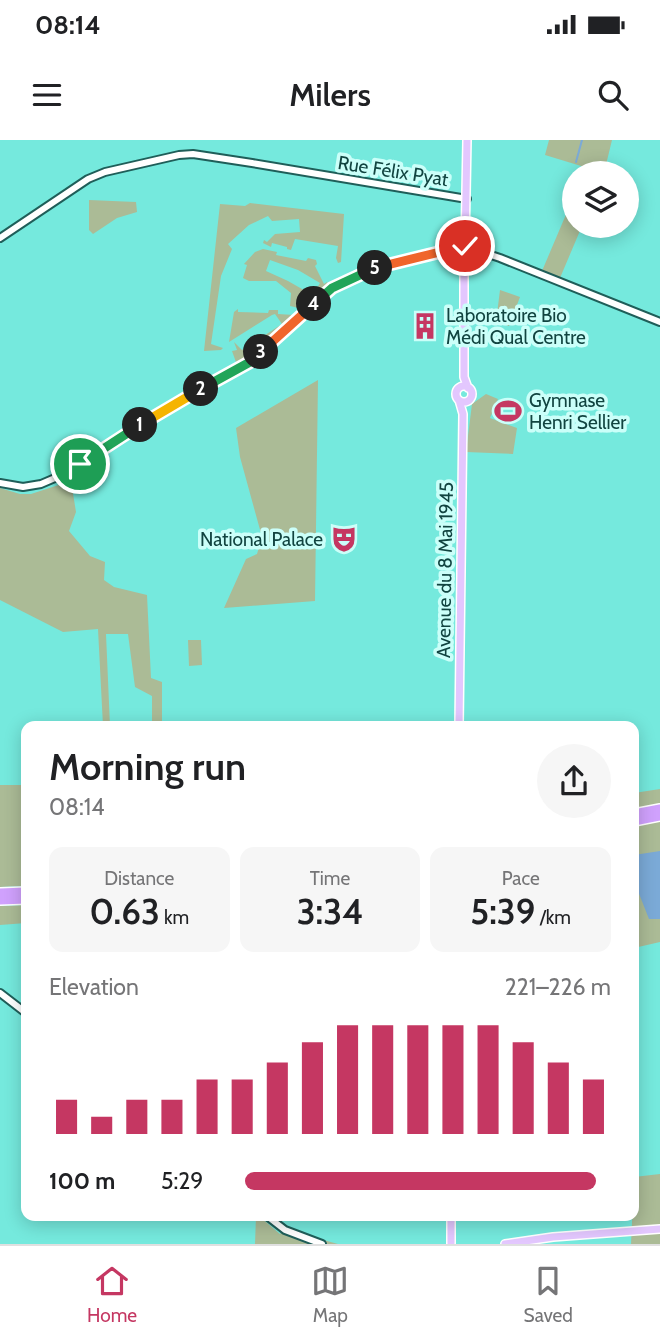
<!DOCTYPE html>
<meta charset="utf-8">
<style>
:root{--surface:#fff;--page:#f6f6f6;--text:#202124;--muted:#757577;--line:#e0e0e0;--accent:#c53762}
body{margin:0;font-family:Cabin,sans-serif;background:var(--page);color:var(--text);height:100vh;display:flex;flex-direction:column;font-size:26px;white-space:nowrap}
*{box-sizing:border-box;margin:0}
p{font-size:23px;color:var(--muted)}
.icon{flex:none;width:38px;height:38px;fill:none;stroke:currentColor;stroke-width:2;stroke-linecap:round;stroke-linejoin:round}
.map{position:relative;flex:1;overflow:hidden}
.side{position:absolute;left:21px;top:581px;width:618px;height:500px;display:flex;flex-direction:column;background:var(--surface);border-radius:14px;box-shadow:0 4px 18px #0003}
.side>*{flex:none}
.tools{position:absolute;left:562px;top:21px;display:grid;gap:14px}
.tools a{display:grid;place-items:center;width:77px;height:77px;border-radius:50%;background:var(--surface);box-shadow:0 4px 18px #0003;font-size:35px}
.pin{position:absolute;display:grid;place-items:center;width:60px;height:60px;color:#fff;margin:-30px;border:4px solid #fff;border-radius:50%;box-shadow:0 2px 7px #0007}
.km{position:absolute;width:35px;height:35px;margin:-18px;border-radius:50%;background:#222;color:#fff;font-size:19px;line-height:35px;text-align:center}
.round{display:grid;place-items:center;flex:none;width:74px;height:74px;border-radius:37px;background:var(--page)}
.headline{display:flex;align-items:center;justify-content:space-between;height:119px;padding:0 28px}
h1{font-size:38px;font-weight:600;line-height:52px}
.metrics{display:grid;grid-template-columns:repeat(3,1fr);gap:10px;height:119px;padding:7px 28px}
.metrics div{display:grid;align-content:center;border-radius:14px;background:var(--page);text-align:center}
.metrics b{font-size:35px;font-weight:600}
.metrics small{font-size:19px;font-weight:400}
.metrics p{font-size:19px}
.chart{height:196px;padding:14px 28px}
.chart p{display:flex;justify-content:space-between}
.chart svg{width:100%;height:126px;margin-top:7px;stroke:var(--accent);stroke-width:6}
ul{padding:0 28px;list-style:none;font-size:23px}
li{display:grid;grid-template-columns:112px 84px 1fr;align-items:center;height:52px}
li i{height:18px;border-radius:9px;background:var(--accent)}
.status{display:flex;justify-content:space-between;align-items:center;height:49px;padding:0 35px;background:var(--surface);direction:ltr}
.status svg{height:19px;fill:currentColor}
header{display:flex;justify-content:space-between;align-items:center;height:91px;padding:0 28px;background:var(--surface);font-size:32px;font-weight:600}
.dock{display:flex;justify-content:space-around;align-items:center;height:98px;border-top:2px solid var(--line);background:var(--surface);font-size:19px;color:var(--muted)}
.dock a{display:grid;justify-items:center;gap:4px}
.dock .current{color:var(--accent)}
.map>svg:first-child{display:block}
.green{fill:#abbb96}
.water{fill:#7baad7}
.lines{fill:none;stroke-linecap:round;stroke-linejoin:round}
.stream{stroke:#7baad7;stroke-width:2}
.tertiary-casing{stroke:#1f5e59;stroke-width:10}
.primary-casing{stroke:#fff;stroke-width:10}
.motorway-casing{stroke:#fff;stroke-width:12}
.tertiary{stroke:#fff;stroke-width:6}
.primary{stroke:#e3c7fe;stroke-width:7}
.motorway{stroke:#d0a1fd;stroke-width:9}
.split-1-casing{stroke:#fff;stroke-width:14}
.split-2-casing{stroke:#fff;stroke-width:14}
.split-3-casing{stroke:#fff;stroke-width:14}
.split-4-casing{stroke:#fff;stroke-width:14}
.split-5-casing{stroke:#fff;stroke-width:14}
.split-6-casing{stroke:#fff;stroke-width:14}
.split-7-casing{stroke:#fff;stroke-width:14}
.split-1{stroke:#22a559;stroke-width:9}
.split-2{stroke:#f5b400;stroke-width:9}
.split-3{stroke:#22a559;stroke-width:9}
.split-4{stroke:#f0652b;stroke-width:9}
.split-5{stroke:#22a559;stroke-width:9}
.split-6{stroke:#f0652b;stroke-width:9}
.split-7{stroke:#f5b400;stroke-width:9}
.labels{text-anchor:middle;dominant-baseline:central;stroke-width:7;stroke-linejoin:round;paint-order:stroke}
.street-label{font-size:19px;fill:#114440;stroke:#cbfff9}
.poi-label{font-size:19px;fill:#114440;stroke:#cbfff9;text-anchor:start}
</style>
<div class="status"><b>08:14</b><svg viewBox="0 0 49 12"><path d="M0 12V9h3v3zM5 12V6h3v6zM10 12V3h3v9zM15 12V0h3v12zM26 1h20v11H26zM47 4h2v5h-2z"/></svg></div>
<header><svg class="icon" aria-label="menu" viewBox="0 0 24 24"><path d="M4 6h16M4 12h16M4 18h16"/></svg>Milers<svg class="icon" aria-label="search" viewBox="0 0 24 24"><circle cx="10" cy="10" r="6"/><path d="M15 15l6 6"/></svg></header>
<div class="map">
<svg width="660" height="1104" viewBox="0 0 660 1104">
<rect width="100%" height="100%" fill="#75e9dd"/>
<path class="green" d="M549 0H612L604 33 545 15Z
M573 58 574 86H582L560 138 542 131Z
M89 60 136 62 137 72 117 78 93 94 89 90Z
M250 63 344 74 341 122 338 123 336 118 338 106 295 99 291 110 287 109V107L272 103 271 107 263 103 264 100 267 102 275 94 300 92 299 79 272 81 268 76 249 85 228 104 232 109 221 136 211 204 223 208 221 210 204 211 220 64 245 66Z
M263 109 277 112 276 115 306 121 308 118 316 120 317 124 315 126 324 144 327 142 328 144 318 154 314 153 320 143 298 130 270 120 266 131 288 141 316 157 303 169 290 166 291 153 276 141H249L243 138 247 125 244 124 255 112Z
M500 150 520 157 509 186 496 182Z
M238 169V172L268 173 269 170H278V174L294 175 249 218 237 225 232 211 237 210 234 202 242 210 282 184 275 174 272 175 229 202 234 172Z
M318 240 315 461 224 468 246 419 257 414 262 397 240 317 236 288Z
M486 254 498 259 490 278 517 288 513 314 466 312 472 264Z
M71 341 76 372 69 391 90 416 105 422 104 440 114 447 147 455 151 538 162 542V586H152V556L135 547 128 494H106L110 586H103L98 489 63 492 0 460V348L20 354H31Z
M188 500H201L202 525 189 526Z
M0 645H26V746L0 747Z
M660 649V802L634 808V653Z
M26 765V783L0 785V766Z
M660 1034V1104H631L634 1037Z
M256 1076H259L280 1094 284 1089 338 1104H255Z"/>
<path class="water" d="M660 711V779H649L634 741V715Z"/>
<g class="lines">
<path class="stream" d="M576 22 582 0"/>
<defs>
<path id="tertiary" d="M0 98 88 39 105 32 179 15 193 14 252 23 467 59
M471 113H485L500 118 660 182
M0 343 23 347 41 344 62 335 170 266 250 222 333 148 370 130 439 112 457 111
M0 853 26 873
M267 1076 285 1090 322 1104"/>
<path id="primary" d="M465 106 467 0
M457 113a7 7 0 1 1 14 0a7 7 0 1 1-14 0Z
M464 119V237L468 248
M456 254a8 8 0 1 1 16 0a8 8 0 1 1-16 0Z
M459 260 463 274 459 586
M451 1103V1076
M505 1104 553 1097 660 1089"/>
<path id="motorway" d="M634 674 660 669
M634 681 660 676
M0 753 26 752
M0 760 26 759"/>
</defs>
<use href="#tertiary" class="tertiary-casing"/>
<use href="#primary" class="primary-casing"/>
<use href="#motorway" class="motorway-casing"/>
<use href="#tertiary" class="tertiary"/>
<use href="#primary" class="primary"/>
<use href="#motorway" class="motorway"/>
</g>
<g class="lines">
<defs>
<path id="split-1" d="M80 324 140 285"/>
<path id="split-2" d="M140 285 201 249"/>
<path id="split-3" d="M201 249 250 222 261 212"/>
<path id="split-4" d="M261 212 314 164"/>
<path id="split-5" d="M314 164 332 148 375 128"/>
<path id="split-6" d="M375 128 444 111"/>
<path id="split-7" d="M444 111H457L459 108 465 106"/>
</defs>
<use href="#split-1" class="split-1-casing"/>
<use href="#split-2" class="split-2-casing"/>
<use href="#split-3" class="split-3-casing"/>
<use href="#split-4" class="split-4-casing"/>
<use href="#split-5" class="split-5-casing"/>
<use href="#split-6" class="split-6-casing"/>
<use href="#split-7" class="split-7-casing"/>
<use href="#split-1" class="split-1"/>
<use href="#split-2" class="split-2"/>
<use href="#split-3" class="split-3"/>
<use href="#split-4" class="split-4"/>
<use href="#split-5" class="split-5"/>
<use href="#split-6" class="split-6"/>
<use href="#split-7" class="split-7"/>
</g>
<defs>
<symbol id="building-bare" viewBox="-9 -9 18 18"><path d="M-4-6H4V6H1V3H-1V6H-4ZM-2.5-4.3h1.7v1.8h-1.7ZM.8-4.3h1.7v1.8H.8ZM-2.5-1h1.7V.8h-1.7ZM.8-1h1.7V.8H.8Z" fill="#c53762" stroke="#cbfff9" stroke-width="2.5" paint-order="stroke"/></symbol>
<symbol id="stadium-bare" viewBox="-9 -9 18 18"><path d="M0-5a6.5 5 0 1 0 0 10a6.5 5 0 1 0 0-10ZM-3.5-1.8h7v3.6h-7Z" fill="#c53762" stroke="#cbfff9" stroke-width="2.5" paint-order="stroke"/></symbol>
<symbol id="theatre-bare" viewBox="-9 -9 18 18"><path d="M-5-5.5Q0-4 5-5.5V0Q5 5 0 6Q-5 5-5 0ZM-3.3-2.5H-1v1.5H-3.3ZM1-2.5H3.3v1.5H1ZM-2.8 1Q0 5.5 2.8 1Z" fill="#c53762" stroke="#cbfff9" stroke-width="2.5" paint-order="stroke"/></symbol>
</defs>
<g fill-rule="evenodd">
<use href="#building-bare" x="406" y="167" width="38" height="38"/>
<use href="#stadium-bare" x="489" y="252" width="38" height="38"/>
<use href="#theatre-bare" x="325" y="380" width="38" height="38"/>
</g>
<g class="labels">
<g class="street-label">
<text transform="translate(393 31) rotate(9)">Rue Félix Pyat</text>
<text transform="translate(445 430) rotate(-89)">Avenue du 8 Mai 1945</text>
</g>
<g class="poi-label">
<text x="446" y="175">Laboratoire Bio<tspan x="446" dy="22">Médi Qual Centre</tspan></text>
<text x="529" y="260">Gymnase<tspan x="529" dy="22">Henri Sellier</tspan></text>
<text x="323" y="399" text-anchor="end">National Palace</text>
</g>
</g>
</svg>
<div class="tools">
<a><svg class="icon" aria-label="layers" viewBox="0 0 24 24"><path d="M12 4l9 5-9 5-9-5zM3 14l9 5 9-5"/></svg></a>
</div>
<div class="pin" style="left:80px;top:324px;background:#1e9e55"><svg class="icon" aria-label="arrive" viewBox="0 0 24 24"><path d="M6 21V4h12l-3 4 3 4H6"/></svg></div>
<div class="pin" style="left:465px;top:106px;background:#d93025"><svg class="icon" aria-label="check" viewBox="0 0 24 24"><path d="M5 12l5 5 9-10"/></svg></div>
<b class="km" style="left:140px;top:285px">1</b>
<b class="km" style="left:201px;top:249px">2</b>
<b class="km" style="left:261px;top:212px">3</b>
<b class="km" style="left:314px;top:164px">4</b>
<b class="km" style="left:375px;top:128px">5</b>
<section class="side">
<div class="headline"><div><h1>Morning run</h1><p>08:14</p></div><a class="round"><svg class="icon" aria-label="share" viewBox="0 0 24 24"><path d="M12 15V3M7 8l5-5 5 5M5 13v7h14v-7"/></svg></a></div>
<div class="metrics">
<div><p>Distance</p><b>0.63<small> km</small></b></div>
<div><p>Time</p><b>3:34</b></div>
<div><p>Pace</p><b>5:39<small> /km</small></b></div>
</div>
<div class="chart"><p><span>Elevation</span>221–226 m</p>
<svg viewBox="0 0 160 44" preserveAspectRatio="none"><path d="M5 44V32M15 44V38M25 44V32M35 44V32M45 44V25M55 44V25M65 44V19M75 44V12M85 44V6M95 44V6M105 44V6M115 44V6M125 44V6M135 44V12M145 44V19M155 44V25"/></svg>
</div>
<ul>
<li><b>100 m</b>5:29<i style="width:96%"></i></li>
</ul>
</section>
</div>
<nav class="dock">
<a class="current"><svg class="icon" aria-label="home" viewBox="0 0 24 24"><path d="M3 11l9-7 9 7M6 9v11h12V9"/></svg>Home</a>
<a><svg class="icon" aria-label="map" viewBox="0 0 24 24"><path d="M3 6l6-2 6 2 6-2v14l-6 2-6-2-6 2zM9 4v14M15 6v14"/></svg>Map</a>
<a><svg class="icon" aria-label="saved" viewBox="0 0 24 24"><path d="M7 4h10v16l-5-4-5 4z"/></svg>Saved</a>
</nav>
